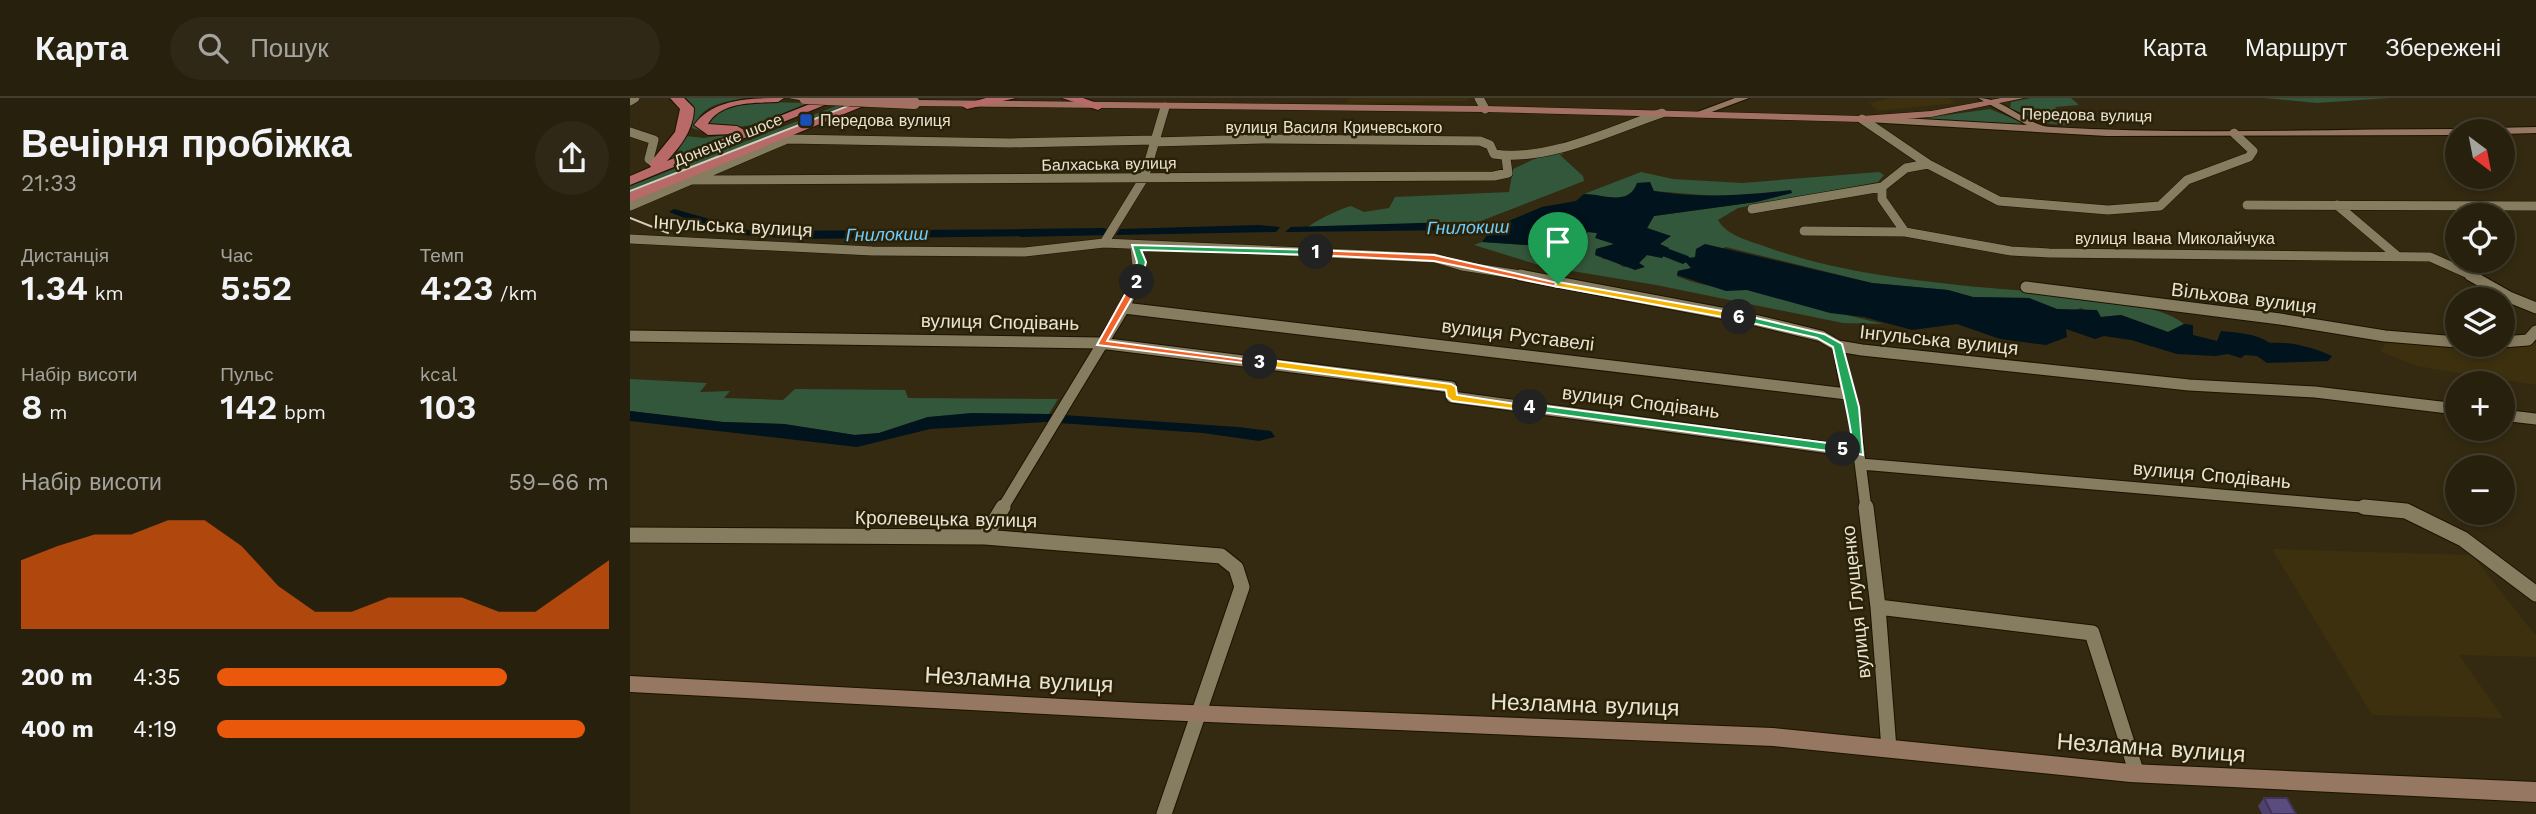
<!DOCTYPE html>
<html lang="uk">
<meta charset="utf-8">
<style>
:root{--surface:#27200d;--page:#2f2816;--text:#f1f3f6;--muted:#a4a39d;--line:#433e2e;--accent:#ea580c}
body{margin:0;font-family:"Work Sans",sans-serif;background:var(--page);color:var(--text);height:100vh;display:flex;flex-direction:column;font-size:26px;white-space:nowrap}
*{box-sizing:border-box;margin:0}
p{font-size:23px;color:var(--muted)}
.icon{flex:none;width:38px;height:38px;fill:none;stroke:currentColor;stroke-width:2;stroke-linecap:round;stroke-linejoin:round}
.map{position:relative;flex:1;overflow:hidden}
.details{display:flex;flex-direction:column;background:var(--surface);width:630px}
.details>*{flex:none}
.needle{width:46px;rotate:148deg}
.buttons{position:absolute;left:1815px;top:21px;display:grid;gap:14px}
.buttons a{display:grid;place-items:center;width:70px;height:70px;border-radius:50%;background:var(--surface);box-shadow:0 4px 10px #0003,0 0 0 2px var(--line);font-size:35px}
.pin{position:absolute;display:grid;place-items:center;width:60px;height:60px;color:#fff;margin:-72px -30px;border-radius:50% 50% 50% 0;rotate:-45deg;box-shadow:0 0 7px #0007}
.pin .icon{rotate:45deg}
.km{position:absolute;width:35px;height:35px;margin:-18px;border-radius:50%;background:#222;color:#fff;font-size:19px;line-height:35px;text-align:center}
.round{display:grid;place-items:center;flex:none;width:74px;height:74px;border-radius:37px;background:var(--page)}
.head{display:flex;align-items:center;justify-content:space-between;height:119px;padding:0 21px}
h1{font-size:38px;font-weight:600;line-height:52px}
.metrics{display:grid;grid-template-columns:repeat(3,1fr);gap:10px;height:119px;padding:7px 21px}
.metrics div{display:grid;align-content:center}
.metrics b{font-size:35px;font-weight:600}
.metrics small{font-size:19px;font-weight:400}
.metrics p{font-size:19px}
.chart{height:196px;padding:14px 21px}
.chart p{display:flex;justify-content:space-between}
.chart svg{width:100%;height:126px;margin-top:7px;fill:var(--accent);opacity:.7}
ul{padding:0 21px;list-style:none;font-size:23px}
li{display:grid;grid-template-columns:112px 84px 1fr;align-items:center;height:52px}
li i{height:18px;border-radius:9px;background:var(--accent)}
header{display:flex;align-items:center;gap:42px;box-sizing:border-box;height:98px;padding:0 35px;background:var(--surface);border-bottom:2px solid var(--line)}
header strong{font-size:33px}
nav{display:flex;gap:38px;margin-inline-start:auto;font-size:24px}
.search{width:490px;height:63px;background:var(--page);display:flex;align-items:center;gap:18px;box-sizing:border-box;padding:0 24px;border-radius:38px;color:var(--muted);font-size:26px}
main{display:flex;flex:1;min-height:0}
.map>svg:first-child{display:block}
.built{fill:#3c300e}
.green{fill:#33573a}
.water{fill:#01131d}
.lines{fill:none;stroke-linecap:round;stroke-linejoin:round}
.river{fill:#01131d;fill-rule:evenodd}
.street-far2-casing{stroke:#1b1300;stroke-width:10}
.street-far1-casing{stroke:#1b1300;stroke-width:13}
.street-casing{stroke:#1b1300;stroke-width:17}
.secondary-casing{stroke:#1b1300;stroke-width:2}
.primary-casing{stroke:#1b1300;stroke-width:1}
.highway-casing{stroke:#1b1300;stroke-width:2}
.street-far2{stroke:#867c60;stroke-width:9}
.street-far1{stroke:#867c60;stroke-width:11}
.street{stroke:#867c60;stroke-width:15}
.secondary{fill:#957762;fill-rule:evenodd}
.primary{fill:#a37164;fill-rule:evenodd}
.highway{fill:#b76a67;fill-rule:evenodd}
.tram{stroke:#d3cdbc;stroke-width:2}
.primary-bridge-casing{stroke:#1b1300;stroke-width:13;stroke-linecap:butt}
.primary-bridge{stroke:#a37164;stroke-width:12}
.wall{fill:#4e416d}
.building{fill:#5b4c7f;stroke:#403559;stroke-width:2}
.split-1{fill:#f0652b;stroke:#fff;stroke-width:2}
.split-2{fill:#22a559;stroke:#fff;stroke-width:2}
.split-3{fill:#f0652b;stroke:#fff;stroke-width:2}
.split-4{fill:#f5b400;stroke:#fff;stroke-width:2}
.split-5{fill:#22a559;stroke:#fff;stroke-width:2}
.split-6{fill:#22a559;stroke:#fff;stroke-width:2}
.split-7{fill:#f5b400;stroke:#fff;stroke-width:2}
.transit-dot{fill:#1a4fb4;stroke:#2a2107;stroke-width:2.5}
.labels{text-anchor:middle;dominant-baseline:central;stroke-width:5;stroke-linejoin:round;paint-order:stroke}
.far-street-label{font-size:16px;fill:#e8e3d3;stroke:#2a2107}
.far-poi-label{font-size:16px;fill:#e8e3d3;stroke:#2a2107;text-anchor:start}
.far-water-label{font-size:18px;font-style:italic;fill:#6eceff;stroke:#2a2107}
.street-label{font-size:19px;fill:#e8e3d3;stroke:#2a2107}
.near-street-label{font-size:23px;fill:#e8e3d3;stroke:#2a2107}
</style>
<header>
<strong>Карта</strong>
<div class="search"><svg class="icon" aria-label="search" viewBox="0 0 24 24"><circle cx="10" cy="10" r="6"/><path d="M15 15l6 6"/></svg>Пошук</div>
<nav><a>Карта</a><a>Маршрут</a><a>Збережені</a></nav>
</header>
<main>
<section class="details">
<div class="head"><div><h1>Вечірня пробіжка</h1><p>21:33</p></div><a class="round"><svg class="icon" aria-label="share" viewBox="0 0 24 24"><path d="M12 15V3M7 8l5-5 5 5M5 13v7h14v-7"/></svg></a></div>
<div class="metrics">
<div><p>Дистанція</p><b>1.34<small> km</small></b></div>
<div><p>Час</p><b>5:52</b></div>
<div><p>Темп</p><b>4:23<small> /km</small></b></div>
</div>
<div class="metrics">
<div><p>Набір висоти</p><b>8<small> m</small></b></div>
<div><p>Пульс</p><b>142<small> bpm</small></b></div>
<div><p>kcal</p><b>103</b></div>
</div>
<div class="chart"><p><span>Набір висоти</span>59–66 m</p>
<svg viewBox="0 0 160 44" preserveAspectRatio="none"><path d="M0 44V20L10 15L20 11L30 11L40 6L50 6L60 15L70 29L80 38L90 38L100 33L110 33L120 33L130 38L140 38L150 29L160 20V44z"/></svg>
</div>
<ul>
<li><b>200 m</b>4:35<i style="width:74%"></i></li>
<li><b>400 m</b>4:19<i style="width:94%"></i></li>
</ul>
</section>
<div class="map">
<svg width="1906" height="716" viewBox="0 0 1906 716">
<rect width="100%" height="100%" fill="#342a11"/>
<path class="built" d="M719 0H838V3L717 5Z
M1261 0H1318L1326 5 1248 13 1239 5Z
M1759 241 1827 247 1906 245V287L1786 268 1750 253Z
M1642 451 1842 457 1906 538V559L1829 557 1873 620 1742 617Z"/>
<path class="green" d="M56 0H114C96 4 71 6 65 28L74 34 62 30 64 8Z
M227 0H244L0 96V88Z
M1401 0H1441L1449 7 1425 9 1441 28 1415 25 1380 10 1381 4Z
M1634 0H1759L1687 5Z
M137 4 178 5 123 27 84 32 75 24 95 9Z
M1360 11 1401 28 1288 21Z
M110 35 41 61 36 63 47 54 56 38 74 40Z
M928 50 933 56 930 57 953 78 954 83 843 126 678 129C685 123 712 110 721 108L734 114 759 110 765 99 879 94 883 71Z
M1011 74 1043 81 1112 85 1249 74 1254 77 1248 84 1108 110 1088 122C1096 137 1119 143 1134 148 1195 171 1264 180 1328 187 1376 193 1521 197 1554 226L1538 234 1491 217 1471 219 1451 210 1442 213 1427 211 1399 200 1343 199 1318 192 1242 185 1096 149 1066 159 1061 170 1048 173 1047 178C1063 186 1099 193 1117 192L1253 226 1213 225 1026 187 912 168 844 147 852 144 912 148 923 154 958 134 967 135 966 140 985 146 966 151 973 161H983L993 169 1014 168 1009 165 1017 157 1032 160 1039 151 1030 146 1040 138 1017 130 1024 118 1126 104 1161 95 1086 98 1023 93 1004 94 993 101 954 96Z
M0 281 77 285 70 294 100 293 94 300 153 302 165 291 275 292 278 300 428 301 419 316 298 319 249 335 225 337 154 326 93 324 0 313Z"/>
<path class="water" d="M1020 84 1024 93C1069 101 1115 97 1161 92L1162 95 1126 104 1024 118 1017 130 1041 138 1030 146 1039 150 1032 160 1017 157 1009 165 1015 169 1005 172 965 157 966 151 984 146 965 140 967 135 958 134 941 148 938 145 923 154 912 148 852 144 857 137 834 132 655 134 661 129 821 124 869 127 912 109 946 103 954 96C974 96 998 109 1007 85Z
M44 111 122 133 417 131 413 138 170 141 96 136 39 114Z
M629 127 650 129 646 134 486 137 490 131Z
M1075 146 1242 185 1318 192 1343 199 1399 200 1427 211 1467 212 1471 219 1491 217 1538 234 1554 226 1563 227V237L1587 243 1591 233C1608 235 1625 235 1640 245 1660 243 1684 250 1702 258L1698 263 1637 265 1627 258 1615 257 1611 260 1598 256 1585 258 1547 256 1501 242 1474 238 1465 241 1436 231 1437 239 1416 247 1370 241 1327 226 1282 232 1234 219 1200 215 1117 192 1096 193 1047 177 1048 173 1061 170 1053 161 1065 159 1066 151Z
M0 313 93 324 154 326 225 337 249 335 298 319 341 315 419 316 608 329 641 333 645 339 629 343 573 335 415 324 300 331 227 349 0 323Z"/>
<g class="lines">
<path class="river" d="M474 130 481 134 479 137 391 139 384 135 391 131Z
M1012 141 1058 158 1061 161 1053 166 1007 148V142Z"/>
<defs>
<path id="street-far2" d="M849 0 855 11
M0 3 5 0
M1232 21 1298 66 1369 103 1478 112 1530 108 1557 82 1619 59 1623 53 1604 35
M0 34 24 42 19 61 26 66
M523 44 633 41 850 43 860 47 864 56C919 64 981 32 1032 15
M63 82 864 78 878 75 876 60
M1617 107 1906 108
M1707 107 1766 157
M0 108 157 41 380 45 524 42
M1122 111 1252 89
M1174 133 1275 134 1381 153 1419 155 1800 159 1843 178
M1275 134 1252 101V89L1276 70 1298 66
M0 141 242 153 395 154 474 145 805 160 832 168 897 178
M474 145 514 80 535 9
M505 149 508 178"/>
<path id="street-far1" d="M890 177 1112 219 1191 238 1208 248 1232 252 1559 287 1685 294 1827 311
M1840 177 1879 199 1906 210
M1396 189 1650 221 1755 238 1827 244
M494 210 1217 296 1223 309 1236 411
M0 238 470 245 821 289 822 299 1229 354
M1872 244 1898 242 1906 233
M1208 248 1217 296
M1872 317 1906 321
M1231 366 1754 411
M372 411 494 210 508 177"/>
<path id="street" d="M1236 409 1248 509 1259 651
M1734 409 1776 413 1833 441 1906 496
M0 437 355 439 591 458 606 470 612 489 534 716
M355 439 373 409
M1248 509 1462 535 1507 676"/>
<path id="secondary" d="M1105 0H1119L1071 18 1062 16Z
M1348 0C1375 0 1395 27 1421 29 1556 37 1692 31 1827 31L1832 33H1827V37L1477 38 1237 24 1232 21 1237 18 1397 27Z
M1906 29V35L1872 36V33H1856L1861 30Z
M0 578 509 605 1143 630 1500 666 1906 684V704L1500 684 1143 648 509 621 0 594Z"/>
<path id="primary" d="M158 0H180L175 3Z
M1371 0H1394L1301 19 1232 24 855 14 284 8 279 5 284 2 855 8 1232 18 1301 13Z"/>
<path id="highway" d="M40 0H54L64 10C64 31 51 48 37 63L104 36 78 37 64 27C83 0 122 0 154 0L148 4C125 5 91 3 78 26L107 28 114 32 195 0H212L0 87V78L21 69 19 66 45 34 50 11Z
M236 0H253L0 104V94Z
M356 0H386L337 11 330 7Z
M432 0H453L475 8 468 12Z"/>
</defs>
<use href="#street-far2" class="street-far2-casing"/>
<use href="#street-far1" class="street-far1-casing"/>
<use href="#street" class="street-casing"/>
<use href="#secondary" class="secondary-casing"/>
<use href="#primary" class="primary-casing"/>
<use href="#highway" class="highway-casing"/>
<use href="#street-far2" class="street-far2"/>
<use href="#street-far1" class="street-far1"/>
<use href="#street" class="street"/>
<use href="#secondary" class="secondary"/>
<use href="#primary" class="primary"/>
<use href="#highway" class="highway"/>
<path class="tram" d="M0 93 238 0
M0 120 38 135"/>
<defs>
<path id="primary-bridge" d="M175 0 284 5"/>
</defs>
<use href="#primary-bridge" class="primary-bridge-casing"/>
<use href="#primary-bridge" class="primary-bridge"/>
</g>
<path class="wall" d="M1634 700 1666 716H1632L1628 708Z"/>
<path class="building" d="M1634 700H1657L1666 716H1642Z"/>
<path class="split-1" d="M683 152 804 157 932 186 928 189 804 163 686 157Z"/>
<path class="split-2" d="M502 147 686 152 690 154 686 157 511 152 516 164 511 184 507 187 502 184 507 164Z"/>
<path class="split-3" d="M507 181 511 184 477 243 635 264 630 267 467 247 502 184Z"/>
<path class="split-4" d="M630 261 821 286 826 289 827 297 905 309 900 313 822 303 817 299 816 292 626 267 624 264Z"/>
<path class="split-5" d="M900 306 1213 347 1219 351 1213 355 896 312V307Z"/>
<path class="split-6" d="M1109 216 1194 236 1212 246 1229 309 1233 357 1208 351 1213 347 1223 349C1219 315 1210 283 1203 249L1187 240 1105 221Z"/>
<path class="split-7" d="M928 184 1109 216 1114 219 1109 222 924 188Z"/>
<rect class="transit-dot" x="169" y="15" width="14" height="14" rx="3.5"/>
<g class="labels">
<g class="far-street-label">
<text transform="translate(1457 17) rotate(1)">Передова вулиця</text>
<text x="704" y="29">вулиця Василя Кричевського</text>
<text transform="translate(98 42) rotate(-22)">Донецьке шосе</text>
<text transform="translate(479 66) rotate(-1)">Балхаська вулиця</text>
<text x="1545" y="140">вулиця Івана Миколайчука</text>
</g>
<g class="far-poi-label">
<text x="190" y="22">Передова вулиця</text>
</g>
<g class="far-water-label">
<text transform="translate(838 129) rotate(-1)">Гнилокиш</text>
<text transform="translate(257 136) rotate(-1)">Гнилокиш</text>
</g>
<g class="street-label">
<text transform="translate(103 128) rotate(3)">Інгульська вулиця</text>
<text transform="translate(1614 200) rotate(7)">Вільхова вулиця</text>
<text transform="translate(370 224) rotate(1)">вулиця Сподівань</text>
<text transform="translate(888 237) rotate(7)">вулиця Руставелі</text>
<text transform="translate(1309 242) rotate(6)">Інгульська вулиця</text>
<text transform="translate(1011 304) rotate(7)">вулиця Сподівань</text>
<text transform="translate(1582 377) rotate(5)">вулиця Сподівань</text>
<text transform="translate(316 421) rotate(1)">Кролевецька вулиця</text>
<text transform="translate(1226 504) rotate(-96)">вулиця Глущенко</text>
</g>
<g class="near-street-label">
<text transform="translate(389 582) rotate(3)">Незламна вулиця</text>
<text transform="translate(955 607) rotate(2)">Незламна вулиця</text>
<text transform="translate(1521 650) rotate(4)">Незламна вулиця</text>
</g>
</g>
</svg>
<div class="buttons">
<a><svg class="needle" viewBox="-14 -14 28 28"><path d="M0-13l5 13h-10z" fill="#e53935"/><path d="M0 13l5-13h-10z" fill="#a4a39d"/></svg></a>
<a><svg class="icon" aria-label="locate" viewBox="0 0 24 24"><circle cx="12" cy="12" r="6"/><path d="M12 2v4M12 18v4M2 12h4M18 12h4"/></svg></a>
<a><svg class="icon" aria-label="layers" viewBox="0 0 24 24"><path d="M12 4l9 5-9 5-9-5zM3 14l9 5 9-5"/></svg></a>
<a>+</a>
<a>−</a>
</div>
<div class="pin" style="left:928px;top:186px;background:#1e9e55"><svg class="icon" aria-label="arrive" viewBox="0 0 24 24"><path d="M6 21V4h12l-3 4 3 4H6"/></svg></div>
<b class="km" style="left:686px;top:154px">1</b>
<b class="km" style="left:507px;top:184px">2</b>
<b class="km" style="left:630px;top:264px">3</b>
<b class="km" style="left:900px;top:309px">4</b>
<b class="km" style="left:1213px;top:351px">5</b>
<b class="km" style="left:1109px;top:219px">6</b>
</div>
</main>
